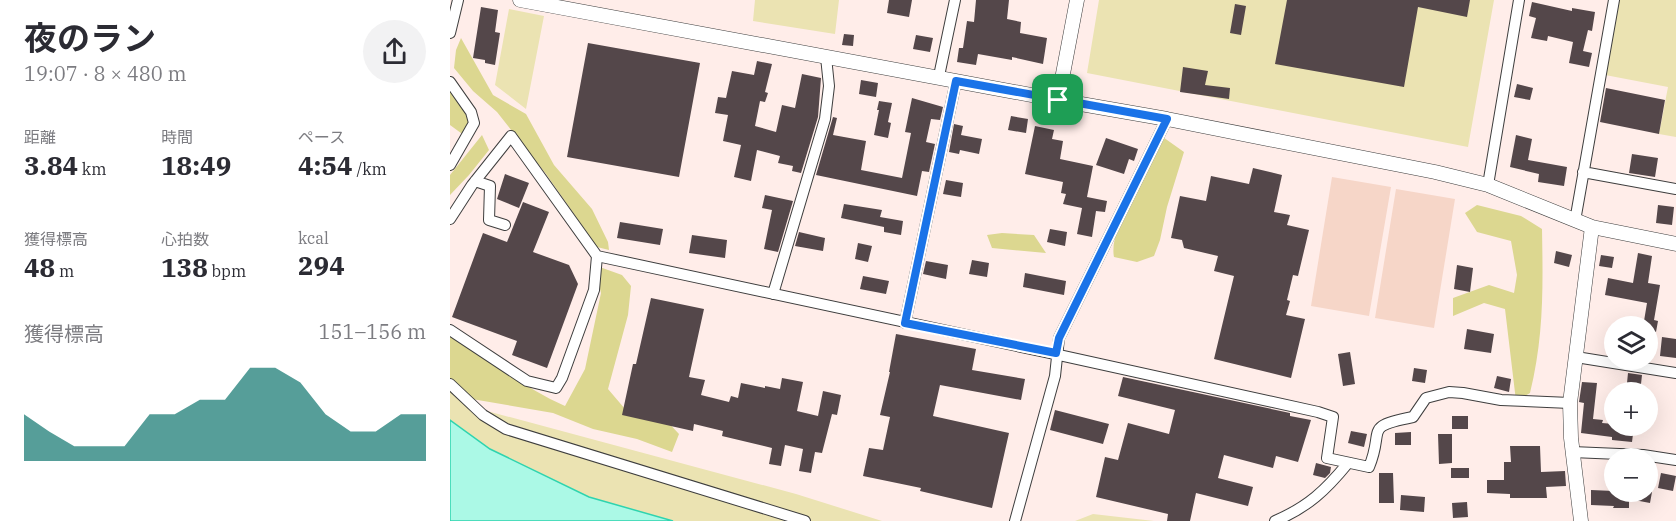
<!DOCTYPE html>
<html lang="ja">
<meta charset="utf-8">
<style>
:root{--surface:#fff;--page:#f2f2f3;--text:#2b2b33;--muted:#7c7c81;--accent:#0f766e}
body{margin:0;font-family:"IBM Plex Serif","Noto Sans JP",serif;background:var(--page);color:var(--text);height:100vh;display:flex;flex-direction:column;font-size:22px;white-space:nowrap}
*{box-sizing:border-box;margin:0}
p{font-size:20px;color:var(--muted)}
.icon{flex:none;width:33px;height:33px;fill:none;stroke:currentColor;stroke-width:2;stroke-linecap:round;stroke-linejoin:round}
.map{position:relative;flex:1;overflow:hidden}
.details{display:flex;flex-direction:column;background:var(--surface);width:450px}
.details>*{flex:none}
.controls{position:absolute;left:1154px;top:316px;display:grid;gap:12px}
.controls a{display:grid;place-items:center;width:54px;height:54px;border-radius:50%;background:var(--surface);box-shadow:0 6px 24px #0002;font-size:30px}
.pin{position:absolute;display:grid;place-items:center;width:51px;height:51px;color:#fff;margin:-26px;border-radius:12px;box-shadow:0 3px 9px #0006}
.round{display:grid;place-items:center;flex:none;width:63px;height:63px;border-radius:32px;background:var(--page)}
.summary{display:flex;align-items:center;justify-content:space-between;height:102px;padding:0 24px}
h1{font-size:33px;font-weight:700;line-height:45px}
.figures{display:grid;grid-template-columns:repeat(3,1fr);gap:9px;height:102px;padding:6px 24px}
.figures div{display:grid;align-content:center}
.figures b{font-size:26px;font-weight:700}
.figures small{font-size:16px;font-weight:400}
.figures p{font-size:16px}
.chart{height:168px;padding:12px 24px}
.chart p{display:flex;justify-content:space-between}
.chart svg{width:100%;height:108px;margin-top:6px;fill:var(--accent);opacity:.7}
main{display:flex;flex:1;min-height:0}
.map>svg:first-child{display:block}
.farmland{fill:#f6d6c8}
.green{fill:#ebe3b2}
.forest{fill:#dcd790}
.water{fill:#abf9e6;stroke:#2ed4af;stroke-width:1.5}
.building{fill:#54474a}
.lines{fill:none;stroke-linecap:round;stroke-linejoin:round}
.minor-casing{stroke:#3e3e3e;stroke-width:12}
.tertiary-casing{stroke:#3e3e3e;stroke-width:15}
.minor{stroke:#fff;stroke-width:10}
.tertiary{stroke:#fff;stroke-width:14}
.route-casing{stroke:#fff;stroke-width:12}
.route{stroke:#1a73e8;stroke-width:8}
</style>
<main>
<section class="details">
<div class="summary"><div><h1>夜のラン</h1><p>19:07 · 8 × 480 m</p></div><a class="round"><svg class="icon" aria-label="share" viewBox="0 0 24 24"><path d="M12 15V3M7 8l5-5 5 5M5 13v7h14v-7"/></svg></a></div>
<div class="figures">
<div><p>距離</p><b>3.84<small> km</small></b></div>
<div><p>時間</p><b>18:49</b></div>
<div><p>ペース</p><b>4:54<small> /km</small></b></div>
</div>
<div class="figures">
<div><p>獲得標高</p><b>48<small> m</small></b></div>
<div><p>心拍数</p><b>138<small> bpm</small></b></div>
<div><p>kcal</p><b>294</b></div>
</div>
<div class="chart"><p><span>獲得標高</span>151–156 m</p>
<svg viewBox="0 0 160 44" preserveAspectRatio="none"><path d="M0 44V25L10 32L20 38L30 38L40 38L50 25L60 25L70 19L80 19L90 6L100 6L110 12L120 25L130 32L140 32L150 25L160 25V44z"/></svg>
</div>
</section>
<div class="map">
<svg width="1226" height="521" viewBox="0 0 1226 521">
<rect width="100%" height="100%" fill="#ffede9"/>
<path class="farmland" d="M882 177 941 187 919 316 861 306Z
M946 189 1005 199 984 328 925 318Z"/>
<path class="green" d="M305 0H389L385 34 303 21Z
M649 0H1044L1018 147 637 73Z
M1164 0H1226V137L1209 134 1218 87 1150 74Z
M59 9 94 16 76 109 45 85Z
M0 388 26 408 346 494 432 521H214L139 497 40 449 0 420Z
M643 514 704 521H625Z"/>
<path class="forest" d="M11 38 43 95 76 114 104 165 142 209 158 242 159 250 147 247 96 174 47 112 23 91 4 68 6 50Z
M0 82 21 112 15 136 0 125Z
M32 135 39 150 19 175 0 195V175Z
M710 135 734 152 717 207 710 240 704 256 687 262 664 257C658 231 698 161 710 135Z
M1027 205 1071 216 1092 229C1093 287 1094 336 1080 393L1066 401 1055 309 1034 303 1003 316V298L1039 285 1064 293 1067 275 1061 241 1027 232 1015 213Z
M552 233 584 235 596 253 542 248 537 235Z
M144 265 172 275 181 286 178 315 158 389 175 409 213 417 229 434 222 452 187 439 143 429 103 413 16 398 0 384V332C37 360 73 387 115 406L135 369 151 293Z"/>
<path class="water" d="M0 420 40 449 139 497 223 521H0Z"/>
<path class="building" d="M439 0H462L459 17 437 13Z
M526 0H559L557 19 571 22 570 33 597 38 593 64 562 57V60L528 54 526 65 507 62 509 48H513L517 21 524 22Z
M837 0H1020L1017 17 968 7 954 87 825 64Z
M1082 2 1122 11V8L1145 12 1142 31 1138 30 1133 51 1142 53 1139 67 1119 63 1123 42 1098 36 1097 41 1081 38 1086 18 1079 16Z
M785 4 796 6 791 35 780 33Z
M31 7 48 10 45 32 50 33 45 65 35 63V60L23 58Z
M394 34 404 35 403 46 392 45Z
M466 35 483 38 480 52 463 49Z
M138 43 250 63 229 177 117 157Z
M307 61 322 64 315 92 318 93 315 102 310 101 305 126 326 132 332 105 345 108 352 74 371 78 368 117 351 173 342 171 343 166 328 163 330 156 307 150 301 181 284 177 291 145 273 141 278 115 265 113 268 97 276 98 282 71 304 75Z
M733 67 758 71 755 85 780 88 779 99 730 92Z
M411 80 428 83 426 97 409 94Z
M1067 84 1083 88 1080 100 1064 97Z
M1156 88 1215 100 1209 134 1150 122Z
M462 98 493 107 490 120 481 119 476 142 485 144 479 172 472 171 467 196 366 175 383 117 387 118 383 135 416 141 411 170 452 178 461 133 455 132Z
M429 101 442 103 438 122 441 123 438 138 424 135 429 110H427Z
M561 116 578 119 576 133 558 130Z
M504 124 513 126 511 135 532 139 529 154 510 150 509 154 499 152Z
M585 126 604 130 602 139 613 141 610 159 643 166 637 197 657 201 655 212 646 211 642 237 627 234 632 208 613 204 616 194 611 193 613 182 575 174Z
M1066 135 1082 139 1078 160 1117 167 1114 186 1088 182 1089 174 1060 167Z
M656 138 688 149 684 161 679 159 674 174 646 165Z
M1182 154 1208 158 1205 177 1179 173Z
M803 168 832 175 824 212 840 215 837 225 859 230 848 276 843 275 837 300 840 301 836 315 855 319 841 378 764 359 784 276 764 271 768 256 734 248 732 240 721 238 730 196 756 201 761 176 799 184Z
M55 174 79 183 69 208 47 199Z
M496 180 513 183 511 197 493 194Z
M315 195 343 201 328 252 314 249 322 210 312 208Z
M73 202 99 212 83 252 119 265 128 284 97 368 62 355 67 341 2 317 33 233 57 242Z
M394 204 432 210 430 217 453 221 451 235 434 232V227L391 218Z
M1208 205 1224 207 1222 225 1206 223Z
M170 222 213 229 210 245 167 238Z
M600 229 617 232 615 246 597 242Z
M349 232 375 238 373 251 345 246Z
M242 235 277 240 275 258 239 253Z
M408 243 422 246 418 262 405 259Z
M1106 251 1122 255 1119 267 1104 263Z
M1188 253 1202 256 1198 283 1210 285 1204 320 1208 321 1206 332 1197 330V327H1193L1197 303 1155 295 1158 278 1183 283Z
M1151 255 1164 257 1162 268 1149 266Z
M522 260 539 263 537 277 519 274Z
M476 261 498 265 496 279 473 274Z
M1007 265 1023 268 1020 292 1004 289Z
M575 273 616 281 614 295 573 287Z
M413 276 439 281 436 294 410 289Z
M201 298 254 309 239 377 255 380 251 395 279 402 281 396 288 398 291 383 315 388V386L330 389 332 378 353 382 347 411 368 416 373 391 391 395 387 415 382 414 372 453 365 452 361 473 349 471 353 449 335 445 331 466 319 464 322 448 272 436 273 431 244 424 243 431 172 415 183 364H186Z
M1017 329 1044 334 1041 353 1014 349Z
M446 334 526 349 522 370 575 379 571 400 490 385 483 416 559 433 542 508 470 491 471 488 413 476 419 448 433 450 440 417 430 415 440 372H439Z
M1212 337 1226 339V358L1210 356Z
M900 352 905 384 893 386 888 354Z
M964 368 977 370 975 383 962 381Z
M1178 373 1192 375 1190 393H1176Z
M1047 376 1061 379 1059 392 1044 388Z
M673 377 840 413V416L861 420 848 462 826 456 823 468 774 455 768 478 803 487 798 506 746 493 740 521H717L718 514 646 497 655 457 668 460 678 423 719 434 725 410 668 396Z
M1132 382 1147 383 1143 419 1153 420 1152 423 1164 424V426H1184L1182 442 1162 440V437L1131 433 1134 403 1129 402Z
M605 410 659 424 653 444 600 430Z
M1002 416H1018V429H1002Z
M901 431 917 434 914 447 898 443Z
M961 432V445H945V433Z
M988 434H1002V463L989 464Z
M1060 446H1090L1091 472 1115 471 1116 486 1096 487 1097 498H1060V494L1037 493V480H1054V462H1061Z
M866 463 881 467 880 473 875 478 863 475Z
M1001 468H1019V478H1001Z
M929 473H943L944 503H929Z
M1211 473 1226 476 1223 491 1208 488Z
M1141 490 1164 491V493L1202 492 1200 503 1179 499V508H1163L1164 506 1141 505Z
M951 495 975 497 974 512 950 510Z
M1017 502 1018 517 1003 518 1002 503Z"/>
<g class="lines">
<defs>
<path id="minor" d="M0 33 8 0
M489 76 505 0
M0 82 21 112 24 123 0 165
M1133 172 1226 189
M25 181 40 186 39 220 55 225
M1038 185 1069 0
M0 219 22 185 61 136 147 256 144 290 112 378 106 388 77 381 0 330
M1125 221 1164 0
M147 256C388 308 628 358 868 412L883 417 877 458 919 467C935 429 912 427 963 417L976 398 999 392 1013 393 1051 400 1120 403
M323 294 375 119 379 86 376 57
M455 323 506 81
M1126 357 1226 373
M0 384 33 415 56 429 355 521
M1122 452 1193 455 1226 460
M565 521 605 376 609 338 717 119
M825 521C858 507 876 490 898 463"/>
<path id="tertiary" d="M70 0 608 100
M627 0 608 100 717 119 985 172 1038 185 1142 227 1226 244
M1131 521 1121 438 1120 403 1142 227"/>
</defs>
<use href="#minor" class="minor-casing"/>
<use href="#tertiary" class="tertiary-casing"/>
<use href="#minor" class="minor"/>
<use href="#tertiary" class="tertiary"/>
</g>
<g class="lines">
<defs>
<path id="route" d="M506 81 717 119 609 338 606 353 455 323Z"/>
</defs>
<use href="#route" class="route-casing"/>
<use href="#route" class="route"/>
</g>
</svg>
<div class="controls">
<a><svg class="icon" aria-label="layers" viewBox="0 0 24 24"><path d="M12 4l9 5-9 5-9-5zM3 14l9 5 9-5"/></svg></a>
<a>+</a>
<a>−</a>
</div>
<div class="pin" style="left:608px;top:100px;background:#1e9e55"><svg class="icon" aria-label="arrive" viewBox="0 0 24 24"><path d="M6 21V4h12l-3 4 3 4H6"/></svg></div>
</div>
</main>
